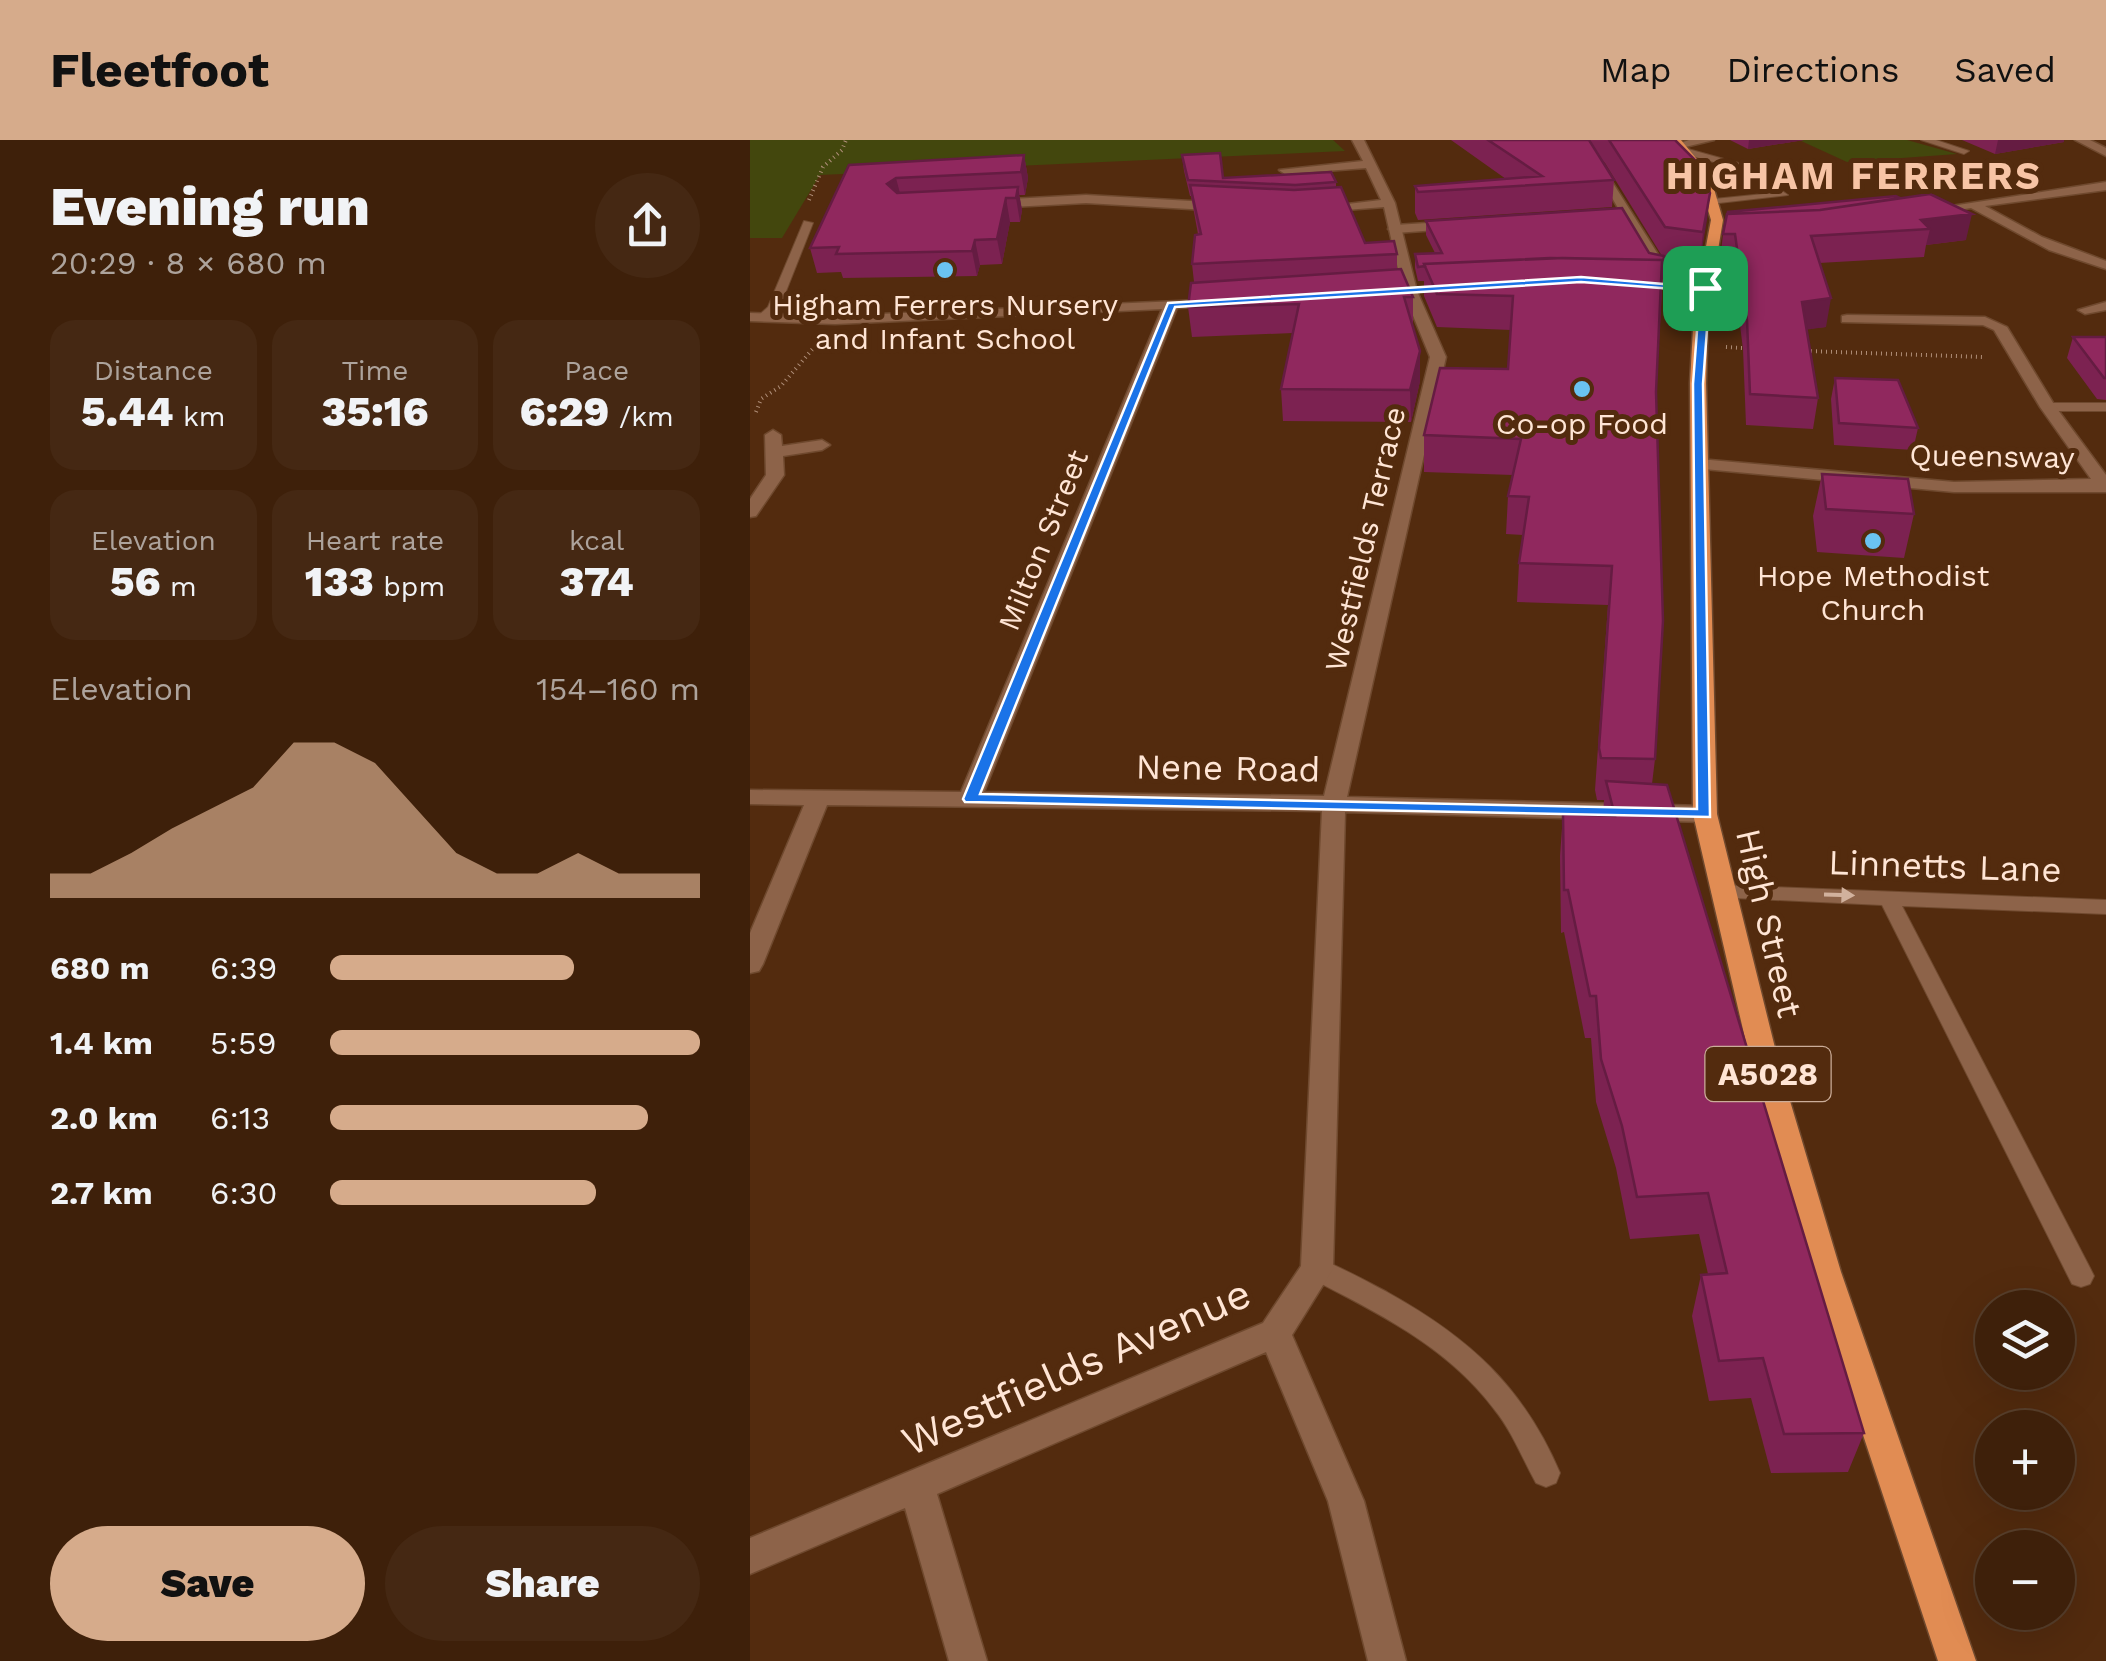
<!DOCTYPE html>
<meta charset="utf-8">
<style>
:root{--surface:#3e200a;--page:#452813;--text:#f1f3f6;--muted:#ada39c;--line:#573e2b;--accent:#d6ab8b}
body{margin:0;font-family:"Work Sans",sans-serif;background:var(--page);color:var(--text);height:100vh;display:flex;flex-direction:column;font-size:38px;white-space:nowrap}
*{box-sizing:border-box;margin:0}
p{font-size:32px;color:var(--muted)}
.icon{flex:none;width:55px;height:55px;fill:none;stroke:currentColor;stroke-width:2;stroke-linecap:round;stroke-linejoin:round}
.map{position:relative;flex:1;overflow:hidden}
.side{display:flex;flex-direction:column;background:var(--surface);width:750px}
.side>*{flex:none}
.controls{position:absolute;left:1225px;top:1150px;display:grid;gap:20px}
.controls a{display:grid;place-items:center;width:100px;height:100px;border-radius:50%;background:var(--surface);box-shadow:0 10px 40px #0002,0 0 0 2px var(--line);font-size:50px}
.pin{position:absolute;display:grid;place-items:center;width:85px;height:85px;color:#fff;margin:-42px;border-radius:20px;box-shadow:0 5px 15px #0006}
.round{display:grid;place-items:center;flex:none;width:105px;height:105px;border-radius:52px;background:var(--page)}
.summary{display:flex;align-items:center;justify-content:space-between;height:170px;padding:0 50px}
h1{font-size:55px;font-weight:800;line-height:75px}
.stats{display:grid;grid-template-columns:repeat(3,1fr);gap:15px;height:170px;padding:10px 50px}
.stats div{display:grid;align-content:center;border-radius:25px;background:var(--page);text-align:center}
.stats b{font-size:42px;font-weight:800}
.stats small{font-size:28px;font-weight:400}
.stats p{font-size:28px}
.chart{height:280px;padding:20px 50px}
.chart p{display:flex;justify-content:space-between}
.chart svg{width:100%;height:180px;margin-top:10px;fill:var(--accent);opacity:.7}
.button{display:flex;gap:20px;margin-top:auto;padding:20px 50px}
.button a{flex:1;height:115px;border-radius:60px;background:var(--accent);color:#111;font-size:40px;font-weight:800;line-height:115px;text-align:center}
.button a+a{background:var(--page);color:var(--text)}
ul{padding:0 50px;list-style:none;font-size:32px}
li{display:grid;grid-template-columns:160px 120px 1fr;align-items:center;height:75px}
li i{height:25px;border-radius:12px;background:var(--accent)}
header{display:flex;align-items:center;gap:60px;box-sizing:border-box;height:140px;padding:0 50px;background:var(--accent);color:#111}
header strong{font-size:48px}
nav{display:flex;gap:55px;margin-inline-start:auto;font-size:35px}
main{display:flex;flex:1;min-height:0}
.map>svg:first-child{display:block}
.green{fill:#43470d}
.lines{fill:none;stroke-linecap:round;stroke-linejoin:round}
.service-casing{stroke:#6f492e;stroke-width:2}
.pedestrian-casing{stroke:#6f492e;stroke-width:3}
.minor-casing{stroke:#6f492e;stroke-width:3}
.primary-casing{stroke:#6f492e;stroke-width:3}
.path{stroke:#af8e78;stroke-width:4;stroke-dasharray:1 4;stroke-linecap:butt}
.service{fill:#8d6349;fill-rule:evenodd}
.pedestrian{fill:#8d6349;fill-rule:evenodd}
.minor{fill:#8d6349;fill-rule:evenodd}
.primary{fill:#e18c53;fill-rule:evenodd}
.wall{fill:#7c2251}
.shaded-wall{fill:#651c42}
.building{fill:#90285e;stroke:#651c42;stroke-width:2.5}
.oneway{fill:#d1b19d}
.route{fill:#1a73e8;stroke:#fff;stroke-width:2.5;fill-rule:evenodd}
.poi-dot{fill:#6ac3f1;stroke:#532b0e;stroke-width:4}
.labels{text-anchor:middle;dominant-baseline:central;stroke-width:10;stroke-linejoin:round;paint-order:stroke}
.far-poi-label{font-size:30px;fill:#ffe5d5;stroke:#532b0e}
.far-street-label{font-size:30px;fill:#ffe5d5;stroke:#532b0e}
.shield{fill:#532b0e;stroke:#cbad99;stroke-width:2.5}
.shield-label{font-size:32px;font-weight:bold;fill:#ffe5d5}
.street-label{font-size:35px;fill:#ffe5d5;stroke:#532b0e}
.far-district-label{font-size:38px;font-weight:bold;letter-spacing:2.5px;fill:#f7c4a5;stroke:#532b0e}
.near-street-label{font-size:42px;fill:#ffe5d5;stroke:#532b0e}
</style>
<header>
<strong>Fleetfoot</strong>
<nav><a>Map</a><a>Directions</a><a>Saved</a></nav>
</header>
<main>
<section class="side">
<div class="summary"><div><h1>Evening run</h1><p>20:29 · 8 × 680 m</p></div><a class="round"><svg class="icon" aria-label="share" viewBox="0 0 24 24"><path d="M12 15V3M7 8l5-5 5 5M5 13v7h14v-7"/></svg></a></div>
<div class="stats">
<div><p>Distance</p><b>5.44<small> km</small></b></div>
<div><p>Time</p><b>35:16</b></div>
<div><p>Pace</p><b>6:29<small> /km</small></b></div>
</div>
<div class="stats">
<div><p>Elevation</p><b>56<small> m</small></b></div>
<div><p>Heart rate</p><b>133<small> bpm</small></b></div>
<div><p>kcal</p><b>374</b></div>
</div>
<div class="chart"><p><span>Elevation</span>154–160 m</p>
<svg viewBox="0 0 160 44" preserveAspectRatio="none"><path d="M0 44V38L10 38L20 33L30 27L40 22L50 17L60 6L70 6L80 11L90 22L100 33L110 38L120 38L130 33L140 38L150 38L160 38V44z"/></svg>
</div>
<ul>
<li><b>680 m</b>6:39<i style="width:66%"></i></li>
<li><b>1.4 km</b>5:59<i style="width:100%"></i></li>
<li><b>2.0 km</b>6:13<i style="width:86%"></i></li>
<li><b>2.7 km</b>6:30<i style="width:72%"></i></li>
</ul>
<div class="button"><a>Save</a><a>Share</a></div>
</section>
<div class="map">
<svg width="1356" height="1521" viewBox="0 0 1356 1521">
<rect width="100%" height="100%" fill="#532b0e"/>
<path class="green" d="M0 0H583L595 11 70 35 32 98H0Z
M1049 0H1157L1207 14 1097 22Z"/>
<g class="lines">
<defs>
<path id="service" d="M1171 0H1186L1219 11 1214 14Z
M938 9 992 24 1038 55 960 64 964 59 1024 53 985 28 935 14Z
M54 81 63 83 29 169 16 180H8V176L18 167Z
M1356 263V271H1298L1292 267 1298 263Z
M971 745 1356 760V774L1152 766 1340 1128 1344 1136 1340 1144 1331 1147 1322 1144 1132 765 964 757 961 752Z
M567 1118C591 1127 614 1140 637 1152 718 1197 773 1246 810 1333L806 1343 796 1347 786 1343C772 1318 762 1291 744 1269 697 1206 626 1172 558 1137L554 1129 558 1121Z"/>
<path id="pedestrian" d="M710 81 715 82V88L645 93 638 89 645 85Z"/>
<path id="minor" d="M602 0H614L645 63 667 151 696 217 597 657 955 666 967 674 955 682 595 672 583 1129 542 1195 614 1361 656 1521H618L578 1361 516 1212 187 1354 237 1521H199L155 1368 0 1434V1398L513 1183 551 1126 572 671 77 665 13 824 9 831 0 833V793L54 665 0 664V650L211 652 412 169 85 184 0 181V173L85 176 475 159V165L470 166 427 168 234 652 574 656 680 217 653 151 634 67 570 72 564 68 631 60 616 28 535 34 529 30 613 21Z
M939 0H964L931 8 925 5Z
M1325 0H1340L1356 8V16Z
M839 18H847L911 119 962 126V132L901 125Z
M1356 42V50L1235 66 1292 97 1356 121V129L1299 110 1221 68 1175 75 1169 71Z
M336 55 475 63 481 67 475 71 336 63 240 68 234 64 240 60Z
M879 138 955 144 962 148 955 152 874 145 872 142Z
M1356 162V170L1335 174 1328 170Z
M1097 175 1235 177 1257 187 1305 266 1356 335V352H1204L943 328V320L949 319 1204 342 1341 339 1290 267 1244 190 1233 185 1092 182V176Z
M23 290 31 295 32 306 72 300 80 305 72 310 33 316 34 335 6 376 0 377V359L16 335 15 295Z"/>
<path id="primary" d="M919 0H931L960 35 973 80 958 170 956 243 967 674 1029 924 1091 1132 1226 1521H1188L1059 1132 1001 924 943 674 940 243 944 170 961 80 948 36Z"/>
</defs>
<use href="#service" class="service-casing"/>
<use href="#pedestrian" class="pedestrian-casing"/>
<use href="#minor" class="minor-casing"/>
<use href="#primary" class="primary-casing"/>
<path class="path" d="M59 60 73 27 92 10 96 0
M976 207 992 208
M1056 211 1234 217
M6 272 11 259 31 246 66 205"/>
<use href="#service" class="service"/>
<use href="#pedestrian" class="pedestrian"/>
<use href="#minor" class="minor"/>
<use href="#primary" class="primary"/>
</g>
<path class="wall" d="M701 0H925L960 53 950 121 912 116 855 23 850 18 864 40 862 67 668 80 665 73V46L756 39Z
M980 0H1054L998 9Z
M1212 0H1314V2L1245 14Z
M274 15 278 38 275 55H269L272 70 270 82H260L252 124 230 125 227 136 93 138 91 132 67 133 60 108 99 25Z
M432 15 473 38 586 42V47L615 103 647 114V130L663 157V186L670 241 661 282 533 281 531 249 543 193 442 197 438 167 444 142 442 124 448 94 441 56H440L434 31Z
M1146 56 1216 100 1176 105 1174 117 1069 123 1076 187 1056 189 1068 258 1063 289 996 285 993 209 982 122 970 121 973 94Z
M676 81 914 116 906 252 905 619 902 644 1114 1293 1098 1332 1021 1333 1001 1258 959 1261 942 1176 951 1135 958 1134 949 1094 880 1099 866 1028 846 962 841 898H835L814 792 811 793 810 716 813 674 853 676 854 660H847L845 650 858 465 767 462 769 423 773 395 756 394 758 356 763 335 674 332V295L758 229 761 190 687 187 674 156V141H668L665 128V114L685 113 676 95Z
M1323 197H1356V260L1347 259 1317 218Z
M1085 238 1168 288 1163 310 1084 305 1081 259Z
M1072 334 1164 374 1154 418 1067 412 1063 376Z"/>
<path class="shaded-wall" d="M999 0H1054L998 9Z
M1248 0H1314V2L1245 14Z
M274 15 278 38 275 55 271 32Z
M146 38 152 61 137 44Z
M268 47 272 70 270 82 266 58Z
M960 53 957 80 950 121 953 92Z
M256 58 260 82 252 124 247 99Z
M1222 74 1216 100 1176 105 1180 89 1171 80Z
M225 100 230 125 227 136 222 111Z
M1081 158 1076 187 1047 191 1052 162Z
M670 211V241L661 282 660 250Z"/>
<path class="building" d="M738 0H839L864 40 668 52 665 46 792 36Z
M859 0H925L952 27 960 53 953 92 915 87Z
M470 13 473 38 581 32 586 42 545 45 438 40 432 15Z
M274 15 271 32 146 38 137 44 147 53 268 47 266 58H256L247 99 225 100 222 111 86 114 89 107 60 108 99 25Z
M440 45 544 50 591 47 615 103 644 101 647 114 442 124 445 95 451 94Z
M1180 54 1222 74 1171 80 1180 89 1061 96 1081 158 1052 162 1068 258 1000 254 997 180 985 94H973L977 74 1070 70Z
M1146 56 1150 58 1070 70 978 74V72Z
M872 68 899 113 914 116 913 122 912 120 800 118 674 124 675 126 668 127 665 114 692 113 676 81Z
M813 118 912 120 906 252 913 481 905 619 851 618 849 608 862 426 769 423 779 357 758 356 771 299 674 295 690 228 758 229 763 156 687 154 674 124Z
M651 129 663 157H654L670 211 660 250 531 249 549 164 438 167 441 143Z
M1323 197H1356V238H1354Z
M1085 238 1148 240 1168 288 1089 283Z
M1072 334 1158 339 1164 374 1076 369Z
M856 641 917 645 1114 1293 1034 1294 1013 1218 969 1221 951 1135 977 1133 958 1053 887 1057 872 986 851 919 846 856H840L818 750H814L813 674 865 676Z"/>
<defs><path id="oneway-solid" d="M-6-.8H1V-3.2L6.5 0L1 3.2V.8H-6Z" transform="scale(2.5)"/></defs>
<use class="oneway" href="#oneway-solid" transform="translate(1089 755) rotate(2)"/>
<path class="route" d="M831 137 960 148 953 244 960 677 215 662 213 659 418 163ZM831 142 950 151 943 244 947 669 230 654 425 167Z"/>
<g class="poi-dot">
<circle cx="195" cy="130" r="10"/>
<circle cx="832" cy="249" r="10"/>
<circle cx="1123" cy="401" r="10"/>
</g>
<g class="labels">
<g class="far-poi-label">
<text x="195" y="164">Higham Ferrers Nursery<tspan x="195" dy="34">and Infant School</tspan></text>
<text x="832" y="283">Co-op Food</text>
<text x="1123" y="435">Hope Methodist<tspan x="1123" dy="34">Church</tspan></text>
</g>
<g class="far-street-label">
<text transform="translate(1242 316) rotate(1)">Queensway</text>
<text transform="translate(615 399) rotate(-77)">Westfields Terrace</text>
<text transform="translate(293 400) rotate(-68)">Milton Street</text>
</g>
<rect class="shield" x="955.5" y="907" width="125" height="54" rx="8"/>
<g class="shield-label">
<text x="1018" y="934">A5028</text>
</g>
<g class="street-label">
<text transform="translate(478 628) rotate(1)">Nene Road</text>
<text transform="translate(1195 726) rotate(2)">Linnetts Lane</text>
<text transform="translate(1019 783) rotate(77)">High Street</text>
</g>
<g class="far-district-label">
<text x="1104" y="36">HIGHAM FERRERS</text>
</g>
<g class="near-street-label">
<text transform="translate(326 1227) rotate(-24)">Westfields Avenue</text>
</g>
</g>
</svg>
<div class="controls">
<a><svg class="icon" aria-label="layers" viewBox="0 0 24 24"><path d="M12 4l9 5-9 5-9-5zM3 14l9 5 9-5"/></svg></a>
<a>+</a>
<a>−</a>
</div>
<div class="pin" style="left:955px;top:148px;background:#1e9e55"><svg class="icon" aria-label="arrive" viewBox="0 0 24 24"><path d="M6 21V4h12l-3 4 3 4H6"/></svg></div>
</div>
</main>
